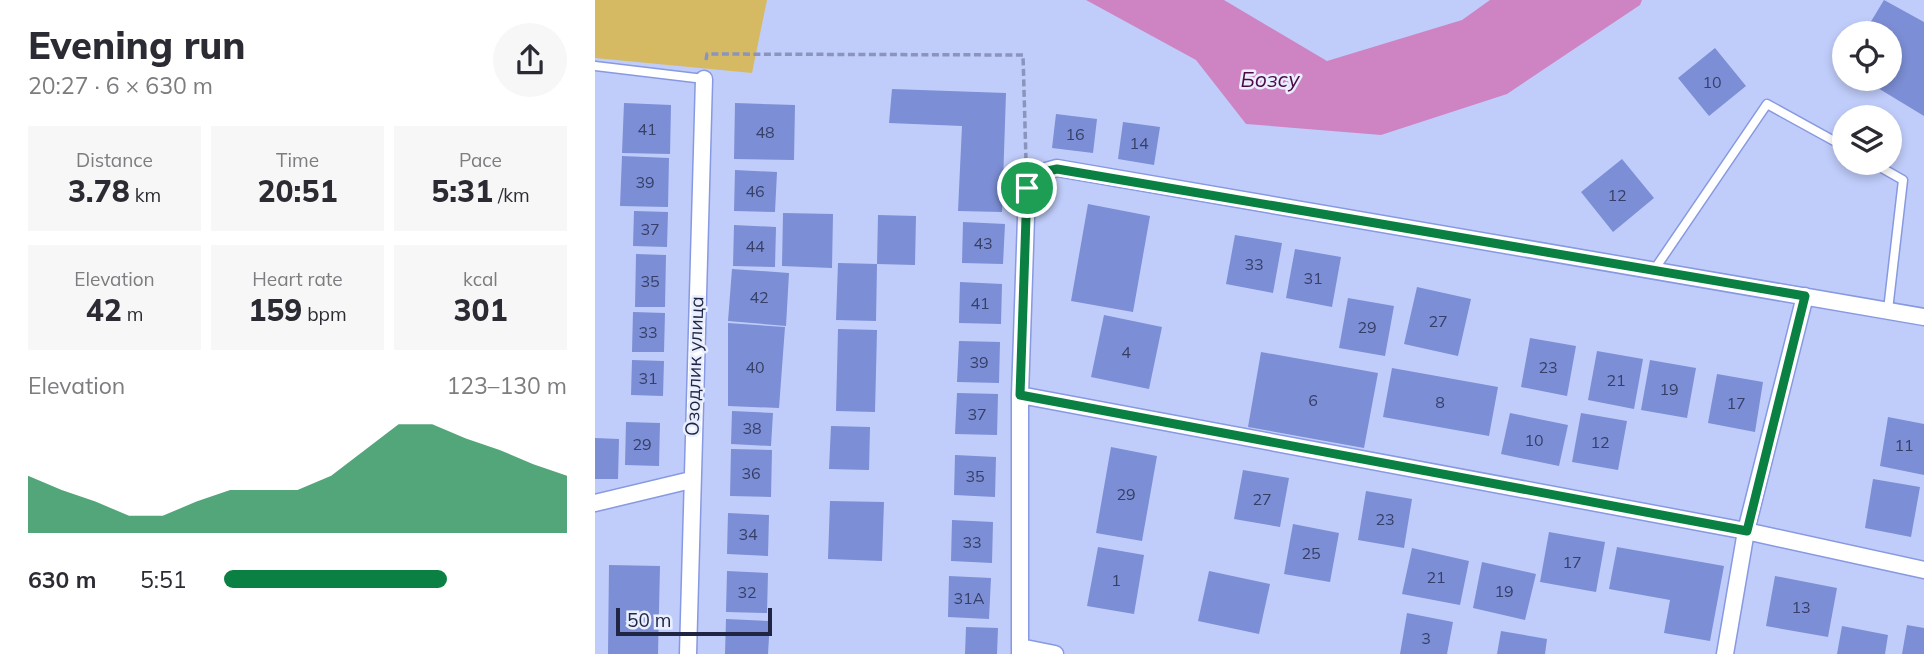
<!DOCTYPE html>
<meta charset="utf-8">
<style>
:root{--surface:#fff;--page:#f7f7f7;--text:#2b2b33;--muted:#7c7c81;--accent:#0b8043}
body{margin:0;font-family:Mulish,sans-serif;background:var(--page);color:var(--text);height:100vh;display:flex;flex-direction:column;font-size:26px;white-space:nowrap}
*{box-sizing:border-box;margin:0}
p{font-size:23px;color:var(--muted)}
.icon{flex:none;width:38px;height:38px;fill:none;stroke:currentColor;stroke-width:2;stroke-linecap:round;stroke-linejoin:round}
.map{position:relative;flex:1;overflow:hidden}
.side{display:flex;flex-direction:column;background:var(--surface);width:595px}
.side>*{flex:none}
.fabs{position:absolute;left:1237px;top:21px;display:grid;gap:14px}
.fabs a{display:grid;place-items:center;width:70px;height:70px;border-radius:50%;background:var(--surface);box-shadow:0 4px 10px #0003;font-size:35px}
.scale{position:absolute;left:21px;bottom:18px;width:156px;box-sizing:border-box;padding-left:7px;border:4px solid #1f2542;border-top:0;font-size:19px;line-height:24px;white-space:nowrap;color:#1f2542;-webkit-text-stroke:5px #eaefff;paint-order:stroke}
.pin{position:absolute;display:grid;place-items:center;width:60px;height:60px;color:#fff;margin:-30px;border:4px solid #fff;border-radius:50%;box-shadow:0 2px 7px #0007}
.round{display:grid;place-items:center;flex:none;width:74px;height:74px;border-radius:37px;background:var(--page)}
.overview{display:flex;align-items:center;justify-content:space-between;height:119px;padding:0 28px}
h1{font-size:38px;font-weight:800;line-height:52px}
.figures{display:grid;grid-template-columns:repeat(3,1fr);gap:10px;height:119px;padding:7px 28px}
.figures div{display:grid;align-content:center;border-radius:0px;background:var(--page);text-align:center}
.figures b{font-size:30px;font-weight:800}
.figures small{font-size:19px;font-weight:400}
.figures p{font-size:19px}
.chart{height:196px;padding:14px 28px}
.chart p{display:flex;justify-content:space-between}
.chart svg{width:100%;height:126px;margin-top:7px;fill:var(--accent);opacity:.7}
ul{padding:0 28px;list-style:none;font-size:23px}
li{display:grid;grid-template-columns:112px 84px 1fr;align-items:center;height:52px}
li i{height:18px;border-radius:9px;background:var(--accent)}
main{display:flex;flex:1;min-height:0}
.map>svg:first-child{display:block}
.green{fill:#d5ba63}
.water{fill:#ce84c2}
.building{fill:#7c8ed5}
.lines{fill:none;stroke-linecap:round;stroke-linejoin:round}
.lane-casing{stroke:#8799e1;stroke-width:11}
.street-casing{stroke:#8799e1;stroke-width:19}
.path{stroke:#8a94bc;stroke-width:3.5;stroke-dasharray:7 3.5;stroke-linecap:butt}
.lane{stroke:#fff;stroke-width:8}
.street{stroke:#fff;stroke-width:16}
.route-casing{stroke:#fff;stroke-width:14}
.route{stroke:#0b8043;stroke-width:9}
.labels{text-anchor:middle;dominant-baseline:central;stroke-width:5;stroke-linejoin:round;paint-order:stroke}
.number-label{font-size:16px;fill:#363f67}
.street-label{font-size:19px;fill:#1f2542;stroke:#eaefff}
.water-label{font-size:21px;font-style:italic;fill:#4d0946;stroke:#eaefff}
</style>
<main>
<section class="side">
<div class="overview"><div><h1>Evening run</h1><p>20:27 · 6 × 630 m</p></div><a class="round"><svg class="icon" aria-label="share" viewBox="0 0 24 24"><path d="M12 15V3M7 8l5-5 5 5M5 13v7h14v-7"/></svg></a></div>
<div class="figures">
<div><p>Distance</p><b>3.78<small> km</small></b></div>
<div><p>Time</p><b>20:51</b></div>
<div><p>Pace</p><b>5:31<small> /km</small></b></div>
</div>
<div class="figures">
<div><p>Elevation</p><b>42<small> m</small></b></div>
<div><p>Heart rate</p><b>159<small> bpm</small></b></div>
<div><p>kcal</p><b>301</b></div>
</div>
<div class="chart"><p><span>Elevation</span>123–130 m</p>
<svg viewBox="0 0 160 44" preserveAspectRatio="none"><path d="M0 44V24L10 29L20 33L30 38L40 38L50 33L60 29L70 29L80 29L90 24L100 15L110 6L120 6L130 11L140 15L150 20L160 24V44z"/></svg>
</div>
<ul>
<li><b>630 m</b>5:51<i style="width:65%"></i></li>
</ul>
</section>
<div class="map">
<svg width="1329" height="654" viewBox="0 0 1329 654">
<rect width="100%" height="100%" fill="#c0cdfa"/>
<path class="green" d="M0 0H172L157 73 0 58Z"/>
<path class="water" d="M491 0H629L732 61 867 20 895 0H1047L1045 5 912 94 786 135 651 124 601 60Z"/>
<path class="building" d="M1289 0 1329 22V116L1268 79H1295V33H1269Z
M1120 48 1151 86 1114 116 1083 78Z
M297 89 411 93 407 212 363 211 367 126 294 123Z
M29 103 76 105 75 154 27 153Z
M140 103 200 105 199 160 139 159Z
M461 114 502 119 498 153 457 148Z
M528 122 565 127 559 165 523 159Z
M27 156 74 158 73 207 25 206Z
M1027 159 1059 198 1018 232 986 192Z
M140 170 182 172 180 212 139 211Z
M493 204 555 216 538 312 476 301Z
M39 211 73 212 72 247 38 246Z
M188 213 238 214 237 268 187 266Z
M283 215 321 216 320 265 282 264Z
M368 222 410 224 408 264 367 263Z
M139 225 181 227 180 267 138 266Z
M640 235 687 243 678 293 631 284Z
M700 249 746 257 737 307 691 298Z
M41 254 71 255 70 307H40Z
M243 263 282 264 281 321 241 320Z
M137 269 194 273 191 326 133 321Z
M365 282 407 284 406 324 364 323Z
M822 287 876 299 863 356 809 344Z
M753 298 799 306 790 356 744 348Z
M38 312 70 313 69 352H37Z
M509 315 567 327 554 389 496 377Z
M133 323 190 327 184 408 133 406Z
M243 329 282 330 280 412 241 411Z
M935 338 981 346 972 396 926 387Z
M364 341 405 342 404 383 362 382Z
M1002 351 1048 359 1039 409 993 400Z
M666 352 783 373 769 448 653 427Z
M37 360 69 361 68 396 36 395Z
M1055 360 1101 368 1092 418 1046 410Z
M797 368 903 387 894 436 788 417Z
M1122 374 1168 382 1160 432 1113 423Z
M362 393 403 394 402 435 360 434Z
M137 411 178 413 176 446 136 444Z
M915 413 973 425 964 466 906 454Z
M986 413 1032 421 1023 470 977 462Z
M1293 417 1329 424V475L1285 466Z
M31 422 65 423 64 466 30 465Z
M236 426 275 427 274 470 234 469Z
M0 438 24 439 23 479H0Z
M516 447 562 456 547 541 501 533Z
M136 449 177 450 176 497 135 496Z
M360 455 401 457 400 497 359 495Z
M648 470 694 478 685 527 639 519Z
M1278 479 1325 487 1316 537 1270 528Z
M771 491 817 499 809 548 763 540Z
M235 501 289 502 287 561 233 559Z
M133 513 174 515 173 556 132 554Z
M357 520 398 522 397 563 356 561Z
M698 524 744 533 735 582 689 574Z
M954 532 1010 542 1001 592 945 582Z
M503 547 549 555 539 614 492 606Z
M1022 547 1129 566 1115 641 1069 633 1075 600 1014 589Z
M817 548 874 561 865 605 807 594Z
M887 562 941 574 930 620 878 608Z
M14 565 65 566 63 654H13Z
M132 571 173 573 172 613 131 612Z
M614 571 675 584 664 634 603 621Z
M354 576 396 578 394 619 353 617Z
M1180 576 1242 588 1233 637 1171 626Z
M812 613 858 622 852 654H805Z
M131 619 175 621 173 654H130Z
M1312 625 1329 628V654H1307Z
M1247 626 1293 635 1290 654H1242Z
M371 627 403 628 402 654H370Z
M906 631 952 639 950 654H902Z"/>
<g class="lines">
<defs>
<path id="lane" d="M0 66 109 79
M1278 163 1308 180 1293 310
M1059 270 1172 104 1250 147"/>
<path id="street" d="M425 395 1151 531 1329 570
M0 503 96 480
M425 647 460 654
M93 654 109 79
M425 654V395L432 188 444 173 462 168 1329 317
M1130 654 1151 531 1210 296"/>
</defs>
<use href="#lane" class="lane-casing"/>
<use href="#street" class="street-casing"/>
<path class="path" d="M111 60 112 54 428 55 431 161"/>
<use href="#lane" class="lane"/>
<use href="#street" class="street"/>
</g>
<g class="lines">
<defs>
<path id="route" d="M462 169 1210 296 1152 531 425 395 432 188 444 173Z"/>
</defs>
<use href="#route" class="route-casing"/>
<use href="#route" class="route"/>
</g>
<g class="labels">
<g class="number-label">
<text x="1117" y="82">10</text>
<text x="52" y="129">41</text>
<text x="170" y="132">48</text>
<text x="480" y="134">16</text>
<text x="544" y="143">14</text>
<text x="50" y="182">39</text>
<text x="160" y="191">46</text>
<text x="1022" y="195">12</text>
<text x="55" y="229">37</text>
<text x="388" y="243">43</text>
<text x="160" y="246">44</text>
<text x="659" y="264">33</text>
<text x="718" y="278">31</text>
<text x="55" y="281">35</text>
<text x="164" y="297">42</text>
<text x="385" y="303">41</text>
<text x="843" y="321">27</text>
<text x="772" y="327">29</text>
<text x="53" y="332">33</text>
<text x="531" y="352">4</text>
<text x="384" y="362">39</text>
<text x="160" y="367">40</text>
<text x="953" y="367">23</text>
<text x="53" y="378">31</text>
<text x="1021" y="380">21</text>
<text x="1074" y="389">19</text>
<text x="718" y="400">6</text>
<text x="845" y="402">8</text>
<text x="1141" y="403">17</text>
<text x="382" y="414">37</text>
<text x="157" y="428">38</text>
<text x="939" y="440">10</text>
<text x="1005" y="442">12</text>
<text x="47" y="444">29</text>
<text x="1309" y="445">11</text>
<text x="156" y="473">36</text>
<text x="380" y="476">35</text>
<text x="531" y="494">29</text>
<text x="667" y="499">27</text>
<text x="790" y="519">23</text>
<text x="153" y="534">34</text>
<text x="377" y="542">33</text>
<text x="716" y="553">25</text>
<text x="977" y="562">17</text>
<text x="841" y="577">21</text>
<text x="521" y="580">1</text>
<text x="909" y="591">19</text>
<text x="152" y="592">32</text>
<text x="374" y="598">31A</text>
<text x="1206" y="607">13</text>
<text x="831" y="638">3</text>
</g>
<g class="street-label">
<text transform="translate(99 366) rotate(-88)">Озодлик улица</text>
</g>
<g class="water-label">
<text x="675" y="79">Бозсу</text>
</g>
</g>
</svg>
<div class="fabs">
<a><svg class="icon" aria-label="locate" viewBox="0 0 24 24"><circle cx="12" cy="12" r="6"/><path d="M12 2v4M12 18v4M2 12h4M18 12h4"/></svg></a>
<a><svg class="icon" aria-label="layers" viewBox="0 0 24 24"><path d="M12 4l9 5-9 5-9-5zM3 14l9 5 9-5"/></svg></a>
</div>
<div class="scale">50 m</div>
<div class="pin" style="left:432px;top:188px;background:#1e9e55"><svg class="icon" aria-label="arrive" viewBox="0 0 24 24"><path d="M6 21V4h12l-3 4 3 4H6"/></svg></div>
</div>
</main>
